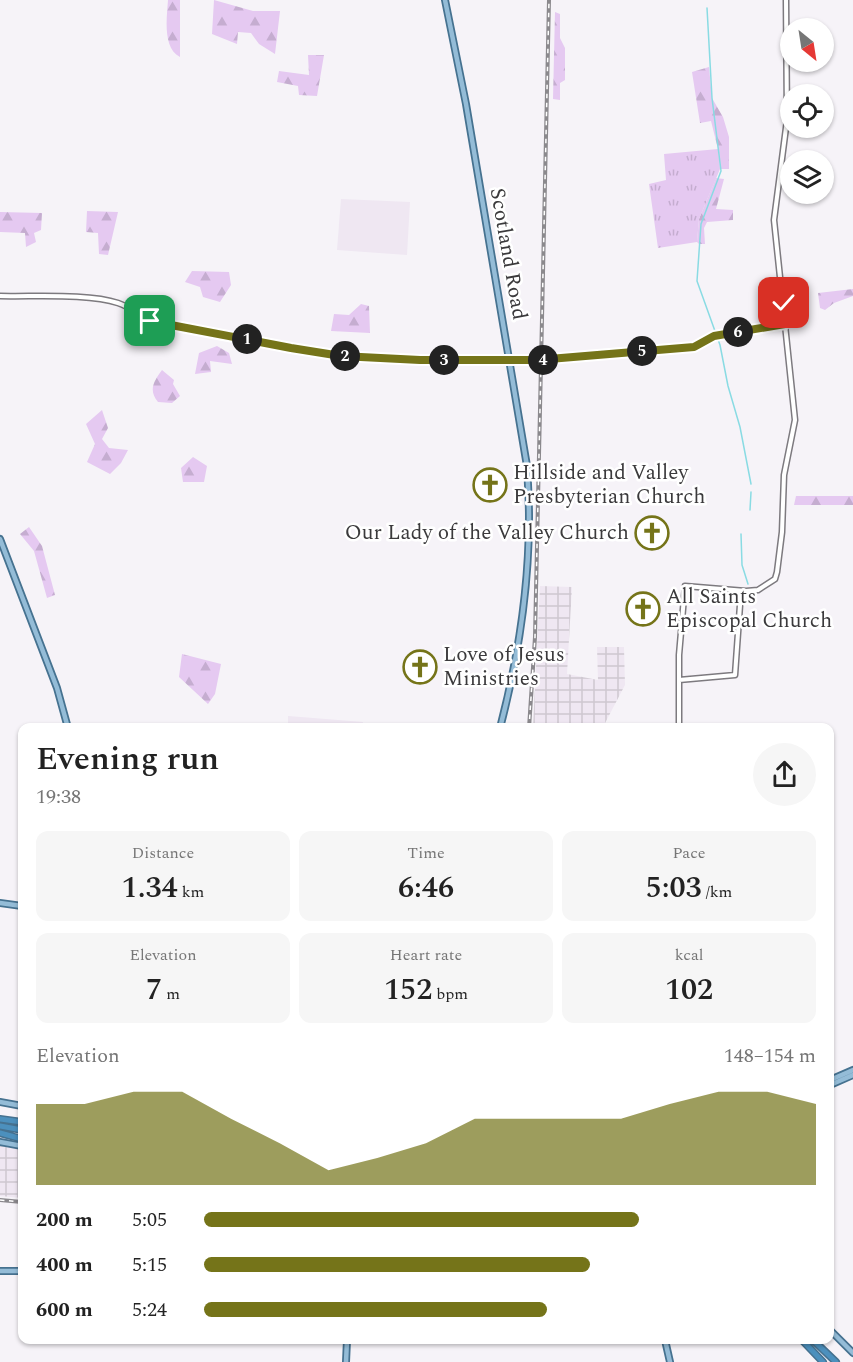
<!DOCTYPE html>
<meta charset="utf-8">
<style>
:root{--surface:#fff;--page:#f6f6f6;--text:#222;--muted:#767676;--accent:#757419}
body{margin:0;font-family:Spectral,serif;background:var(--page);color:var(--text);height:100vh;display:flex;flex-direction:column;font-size:22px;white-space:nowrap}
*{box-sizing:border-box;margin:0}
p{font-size:20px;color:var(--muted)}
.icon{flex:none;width:33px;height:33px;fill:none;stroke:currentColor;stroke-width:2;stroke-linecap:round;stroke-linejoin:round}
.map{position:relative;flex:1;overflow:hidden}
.panel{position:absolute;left:18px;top:723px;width:816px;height:621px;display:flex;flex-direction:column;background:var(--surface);border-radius:12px;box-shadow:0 2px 4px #0004}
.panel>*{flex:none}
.needle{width:39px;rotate:150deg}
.fabs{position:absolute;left:780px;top:18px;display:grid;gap:12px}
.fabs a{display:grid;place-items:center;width:54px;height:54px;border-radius:50%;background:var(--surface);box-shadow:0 2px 4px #0004;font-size:30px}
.pin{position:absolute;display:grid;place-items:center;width:51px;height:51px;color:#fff;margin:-26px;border-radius:12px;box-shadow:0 3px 9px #0006}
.km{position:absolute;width:30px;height:30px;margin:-15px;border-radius:50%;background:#222;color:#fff;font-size:16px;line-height:30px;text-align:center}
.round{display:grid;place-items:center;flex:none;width:63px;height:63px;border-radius:32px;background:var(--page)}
.headline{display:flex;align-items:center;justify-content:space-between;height:102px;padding:0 18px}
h1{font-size:33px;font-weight:600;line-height:45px}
.figures{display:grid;grid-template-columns:repeat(3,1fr);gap:9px;height:102px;padding:6px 18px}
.figures div{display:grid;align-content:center;border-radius:12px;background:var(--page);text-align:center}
.figures b{font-size:30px;font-weight:600}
.figures small{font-size:16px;font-weight:400}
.figures p{font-size:16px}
.chart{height:168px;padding:12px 18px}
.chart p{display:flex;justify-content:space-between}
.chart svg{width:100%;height:108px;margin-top:6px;fill:var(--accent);opacity:.7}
ul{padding:0 18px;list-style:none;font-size:20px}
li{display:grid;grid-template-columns:96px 72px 1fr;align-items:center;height:45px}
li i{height:15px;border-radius:8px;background:var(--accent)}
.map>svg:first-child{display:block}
.built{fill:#efe7f2}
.industrial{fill:url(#industrial-grid)}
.forest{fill:url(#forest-firs)}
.park{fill:url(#park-tufts)}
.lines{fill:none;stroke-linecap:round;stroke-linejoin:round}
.stream{stroke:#89dbe3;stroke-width:1.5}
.minor-casing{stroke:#7d7a7f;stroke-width:7}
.major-casing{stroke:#467290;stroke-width:8}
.highway-casing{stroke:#467290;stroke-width:8}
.minor{stroke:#fff;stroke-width:4}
.major{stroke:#94bcd7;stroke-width:4.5}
.highway{stroke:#4c90bd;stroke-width:5}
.rail-casing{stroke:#8b898d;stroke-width:4}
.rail{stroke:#fff;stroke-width:1.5;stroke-dasharray:4.5;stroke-linecap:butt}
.route-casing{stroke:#fff;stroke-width:12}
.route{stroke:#757419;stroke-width:8}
.labels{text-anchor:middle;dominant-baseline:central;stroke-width:5;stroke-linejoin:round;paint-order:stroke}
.street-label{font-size:21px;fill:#3b3a3c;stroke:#fff}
.poi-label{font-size:21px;fill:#3b3a3c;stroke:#fff;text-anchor:start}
</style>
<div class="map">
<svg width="853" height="1362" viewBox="0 0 853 1362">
<defs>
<pattern id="industrial-grid" width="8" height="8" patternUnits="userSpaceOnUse" patternTransform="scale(1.5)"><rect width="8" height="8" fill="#efe7f2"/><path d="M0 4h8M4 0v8" fill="none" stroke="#cec7d0"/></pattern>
<pattern id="forest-firs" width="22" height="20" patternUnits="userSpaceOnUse" patternTransform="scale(1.5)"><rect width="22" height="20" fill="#e5c9f1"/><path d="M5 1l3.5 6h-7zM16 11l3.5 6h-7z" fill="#c5add0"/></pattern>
<pattern id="park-tufts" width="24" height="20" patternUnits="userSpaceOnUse" patternTransform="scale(1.5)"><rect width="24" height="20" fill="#e5c9f1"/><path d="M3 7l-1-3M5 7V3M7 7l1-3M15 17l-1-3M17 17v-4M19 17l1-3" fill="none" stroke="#c5add0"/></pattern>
</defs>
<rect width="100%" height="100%" fill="#f6f3f8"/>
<path class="built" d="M341 199 410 202 407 255 337 250Z
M288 716 363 722 362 727H288Z"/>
<path class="industrial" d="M540 586 572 587 567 674 598 680 597 647H624L625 685 603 727H533Z
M0 1134 22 1138V1198L0 1196Z"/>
<path class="forest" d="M168 0H180V57C162 48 167 16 168 0Z
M214 0 253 11H280L275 54 259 44 251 33 238 32 237 44 212 34Z
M555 12 560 14V38L565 48V80L560 83V100L553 99Z
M308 55H324L317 96 299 95 298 86 277 82 279 71 309 75Z
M709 67 712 98 723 117 729 137V169H720L718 149 711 121 700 123 692 72Z
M716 178 724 179 716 209 733 210V220L707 222 704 228 705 244H699L697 242 699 219Z
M87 211 118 212 108 255 99 254 98 233 86 232Z
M0 212 42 213 41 230 34 233 36 242 26 247 25 233 0 232Z
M192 271 229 272 231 285 220 302 203 297 200 287 185 282Z
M853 289V296L834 303 825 310 820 308 818 293Z
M361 304 369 306 370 333 331 331 334 314 349 315Z
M217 346 229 353 232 364 210 361 211 372 195 374 199 353Z
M162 370 174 380 173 384 180 396 172 403 158 402C148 390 154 381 162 370Z
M102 410 108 428 102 439 109 448 128 450 121 463 110 474 87 462 95 444 86 424Z
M193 457 207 466 204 482H183L181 468Z
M796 496H853V505H794Z
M29 527 42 546 55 595 47 598 34 551 20 534Z
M182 654 221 664 215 694 208 704 179 677Z"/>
<path class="park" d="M718 149 720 169 699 219 697 242 658 248 649 184 666 180 664 154Z"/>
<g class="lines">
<path class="stream" d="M707 8 712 98 721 171 701 224 697 281 720 345 728 386 740 427 751 484
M750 510 751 492
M741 534 742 565 748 584"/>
<defs>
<path id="minor" d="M0 296C32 297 89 293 118 303 133 308 145 319 160 324L341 356 420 360 509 361 688 348 694 347 714 336 785 324
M679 680 735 675 741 591
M679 728V655L685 586 746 591 758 590 775 579 777 572 782 532 784 475 795 420 774 220 787 120 786 0"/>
<path id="major" d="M445 0 466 104 527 466C528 483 529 500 529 517 529 588 518 659 500 728
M0 539 57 688 68 728
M0 903 22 906
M830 1080 853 1070
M830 1085 853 1075
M0 1102 22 1106
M0 1142 22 1146
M0 1271H22
M830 1330 853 1353
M665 1340 670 1362
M346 1362 347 1340"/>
<path id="highway" d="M0 1119 22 1122
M0 1126 22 1130
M0 1133 22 1139
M802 1340 823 1362
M813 1340 836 1362"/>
</defs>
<use href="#minor" class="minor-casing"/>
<use href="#major" class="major-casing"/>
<use href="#highway" class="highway-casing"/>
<use href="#minor" class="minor"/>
<use href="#major" class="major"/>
<use href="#highway" class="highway"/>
<defs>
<path id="rail" d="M529 728 535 637 549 0
M0 1200 22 1202"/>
</defs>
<use href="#rail" class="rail-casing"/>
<use href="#rail" class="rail"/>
</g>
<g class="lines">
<defs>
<path id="route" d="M150 321 291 348 341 356 420 360H537L694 347 714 336 785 324 784 303"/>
</defs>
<use href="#route" class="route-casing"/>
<use href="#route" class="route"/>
</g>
<defs>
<symbol id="church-ring" viewBox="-11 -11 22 22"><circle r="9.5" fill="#fff" stroke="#757419" stroke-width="1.5"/><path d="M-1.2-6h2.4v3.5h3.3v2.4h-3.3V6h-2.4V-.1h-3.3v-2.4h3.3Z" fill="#757419"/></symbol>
</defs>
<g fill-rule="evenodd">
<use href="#church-ring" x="471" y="466" width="38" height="38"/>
<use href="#church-ring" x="633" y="514" width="38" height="38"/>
<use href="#church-ring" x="624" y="590" width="38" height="38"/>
<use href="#church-ring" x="401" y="648" width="38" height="38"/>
</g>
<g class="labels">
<g class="street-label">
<text transform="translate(508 254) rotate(80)">Scotland Road</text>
</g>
<g class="poi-label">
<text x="513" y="473">Hillside and Valley<tspan x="513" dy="24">Presbyterian Church</tspan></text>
<text x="629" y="533" text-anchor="end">Our Lady of the Valley Church</text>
<text x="666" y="597">All Saints<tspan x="666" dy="24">Episcopal Church</tspan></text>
<text x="443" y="655">Love of Jesus<tspan x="443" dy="24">Ministries</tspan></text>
</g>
</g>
</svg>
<div class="fabs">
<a><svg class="needle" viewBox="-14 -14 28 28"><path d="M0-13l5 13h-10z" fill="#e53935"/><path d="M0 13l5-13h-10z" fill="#767676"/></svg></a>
<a><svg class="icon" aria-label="locate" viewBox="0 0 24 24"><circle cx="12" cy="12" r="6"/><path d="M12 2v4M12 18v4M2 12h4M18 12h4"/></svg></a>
<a><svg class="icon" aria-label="layers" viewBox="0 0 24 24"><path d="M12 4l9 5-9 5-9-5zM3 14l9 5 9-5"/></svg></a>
</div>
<div class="pin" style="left:150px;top:321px;background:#1e9e55"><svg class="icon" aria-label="arrive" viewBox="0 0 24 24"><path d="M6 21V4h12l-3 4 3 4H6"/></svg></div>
<div class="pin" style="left:784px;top:303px;background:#d93025"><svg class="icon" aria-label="check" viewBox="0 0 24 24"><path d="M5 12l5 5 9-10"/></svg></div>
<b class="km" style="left:247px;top:339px">1</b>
<b class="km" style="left:345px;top:356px">2</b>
<b class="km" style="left:444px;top:360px">3</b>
<b class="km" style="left:543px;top:360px">4</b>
<b class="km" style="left:642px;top:351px">5</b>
<b class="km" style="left:738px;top:332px">6</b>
<section class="panel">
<div class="headline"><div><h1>Evening run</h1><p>19:38</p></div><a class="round"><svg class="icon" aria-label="share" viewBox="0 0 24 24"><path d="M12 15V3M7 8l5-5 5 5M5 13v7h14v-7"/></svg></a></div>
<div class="figures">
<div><p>Distance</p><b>1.34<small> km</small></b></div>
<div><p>Time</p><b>6:46</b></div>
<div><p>Pace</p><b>5:03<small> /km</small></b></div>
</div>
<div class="figures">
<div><p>Elevation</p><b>7<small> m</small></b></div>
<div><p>Heart rate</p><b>152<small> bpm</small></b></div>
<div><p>kcal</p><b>102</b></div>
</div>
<div class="chart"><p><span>Elevation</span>148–154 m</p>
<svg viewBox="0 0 160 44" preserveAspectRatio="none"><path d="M0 44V11L10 11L20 6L30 6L40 17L50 27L60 38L70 33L80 27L90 17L100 17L110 17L120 17L130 11L140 6L150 6L160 11V44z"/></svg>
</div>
<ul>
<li><b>200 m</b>5:05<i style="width:71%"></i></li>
<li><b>400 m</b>5:15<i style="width:63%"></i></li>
<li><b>600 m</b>5:24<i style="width:56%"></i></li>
</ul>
</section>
</div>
